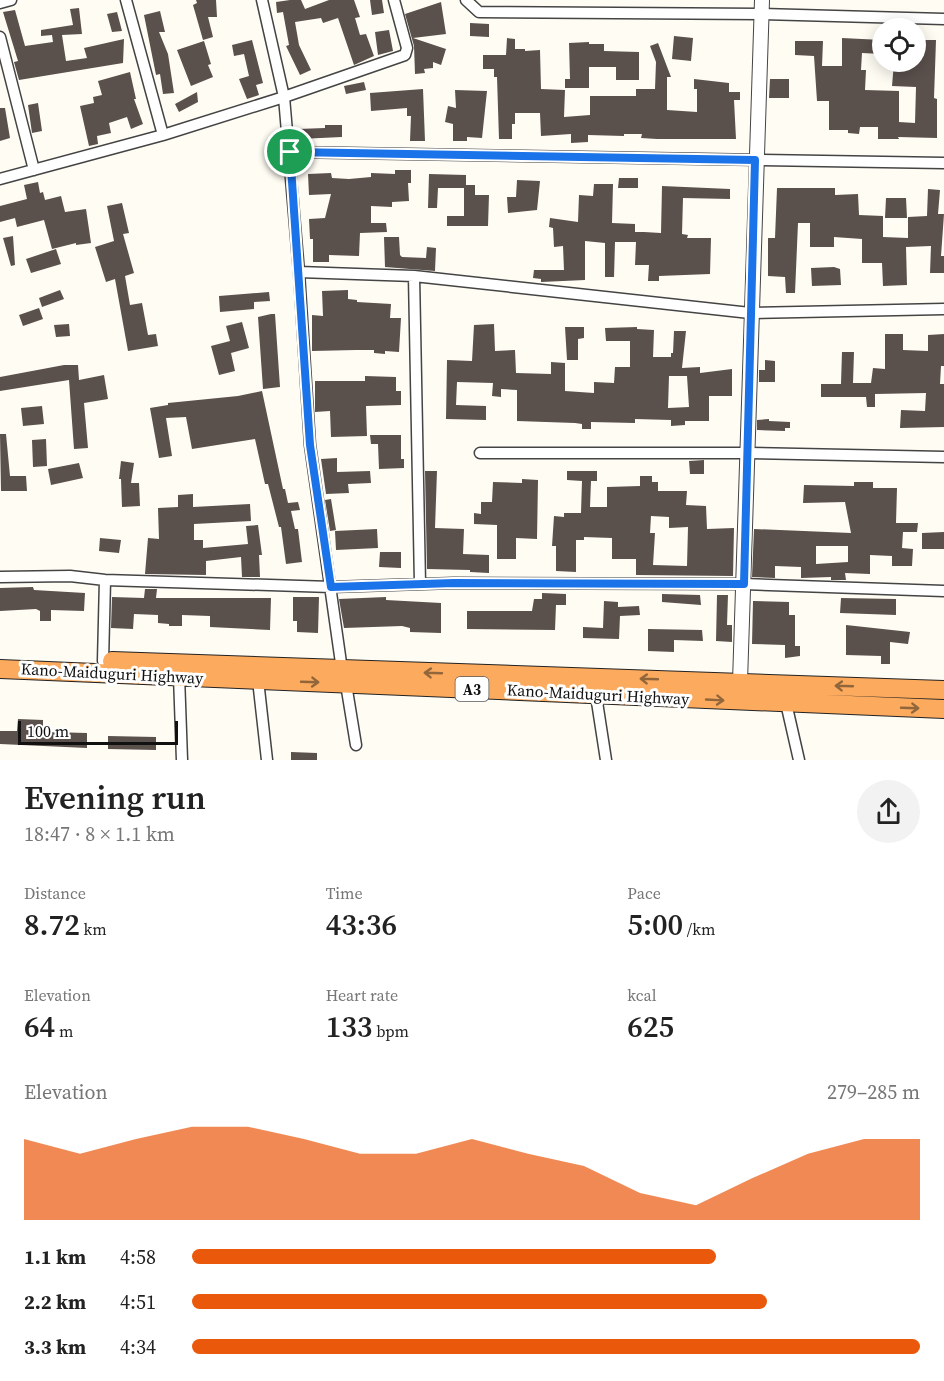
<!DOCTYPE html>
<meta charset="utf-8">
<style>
:root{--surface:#fff;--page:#f2f2f2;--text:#222;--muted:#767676;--accent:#ea580c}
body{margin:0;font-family:"Source Serif 4",serif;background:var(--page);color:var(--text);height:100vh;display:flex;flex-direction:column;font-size:22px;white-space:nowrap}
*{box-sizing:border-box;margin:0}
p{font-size:20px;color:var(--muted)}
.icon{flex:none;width:33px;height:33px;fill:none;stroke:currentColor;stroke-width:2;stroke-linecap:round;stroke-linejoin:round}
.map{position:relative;height:760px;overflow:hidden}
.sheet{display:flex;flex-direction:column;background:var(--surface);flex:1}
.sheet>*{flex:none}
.buttons{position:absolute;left:872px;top:18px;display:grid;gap:12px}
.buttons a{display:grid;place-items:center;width:54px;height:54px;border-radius:50%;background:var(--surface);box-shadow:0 3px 15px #0003;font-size:30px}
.scale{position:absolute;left:18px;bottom:15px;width:160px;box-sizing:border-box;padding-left:6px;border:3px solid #111;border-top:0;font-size:16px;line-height:21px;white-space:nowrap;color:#111;-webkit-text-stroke:4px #fff;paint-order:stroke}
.pin{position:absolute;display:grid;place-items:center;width:51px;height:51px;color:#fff;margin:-26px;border:3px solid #fff;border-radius:50%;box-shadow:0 2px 6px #0007}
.round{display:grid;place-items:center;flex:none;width:63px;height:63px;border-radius:32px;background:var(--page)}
.headline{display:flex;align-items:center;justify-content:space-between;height:102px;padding:0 24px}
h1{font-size:33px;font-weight:600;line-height:45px}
.metrics{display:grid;grid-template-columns:repeat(3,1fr);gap:9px;height:102px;padding:6px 24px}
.metrics div{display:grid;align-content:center}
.metrics b{font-size:30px;font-weight:600}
.metrics small{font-size:16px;font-weight:400}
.metrics p{font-size:16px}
.chart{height:168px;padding:12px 24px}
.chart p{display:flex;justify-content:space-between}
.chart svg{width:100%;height:108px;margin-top:6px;fill:var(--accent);opacity:.7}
ul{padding:0 24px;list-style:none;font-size:20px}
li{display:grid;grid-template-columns:96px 72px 1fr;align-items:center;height:45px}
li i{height:15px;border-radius:8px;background:var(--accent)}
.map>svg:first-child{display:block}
.building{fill:#5a504c;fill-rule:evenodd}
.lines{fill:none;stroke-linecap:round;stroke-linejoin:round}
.minor-casing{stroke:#444;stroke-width:13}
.tertiary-casing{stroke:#444;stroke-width:16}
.trunk-casing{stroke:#222;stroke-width:20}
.minor{stroke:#fff;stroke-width:10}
.tertiary{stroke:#fff;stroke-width:14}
.trunk{stroke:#fcab5e;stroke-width:18}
.oneway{stroke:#92663b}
.route-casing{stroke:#fff;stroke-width:12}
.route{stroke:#1a73e8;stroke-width:8}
.labels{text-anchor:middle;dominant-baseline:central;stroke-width:6;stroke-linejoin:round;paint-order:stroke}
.shield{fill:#fff;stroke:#585858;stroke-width:1.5}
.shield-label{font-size:15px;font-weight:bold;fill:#111}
.street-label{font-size:16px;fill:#111;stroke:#fff}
</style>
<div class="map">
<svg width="944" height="760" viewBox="0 0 944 760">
<rect width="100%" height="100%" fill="#fffcf4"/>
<path class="building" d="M196 0H216L217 17H208L213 37 203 40 193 5 197 3Z
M290 0H301L305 9 329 0H354L360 17 355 18 360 35 366 34 374 56 354 65 338 18 323 23 321 18 295 22 299 45 311 70 300 75 286 46 289 45 283 12 277 13 276 2Z
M370 0H382L384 13 372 15Z
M441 2 446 34 413 38 446 49 441 65 433 62V68L424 69 425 73 415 74 414 46 405 14Z
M79 8 82 34 62 35 66 61 87 58 84 48 124 39 123 63 19 80 14 62 18 61 3 12 15 10 25 46 53 42 52 35 41 36V30L73 25 70 9Z
M160 11 165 32H159L168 54 174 93 163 94 160 74 156 75 144 15Z
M117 12 122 31 112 32 107 14Z
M470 23 489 24V37L470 36Z
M389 30 393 51 378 55 375 32Z
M674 36 693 38 691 61 672 59Z
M507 38 515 39V49H525V51L540 50 541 89 565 90 564 117 590 115V96H636V89H655L656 62 650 46 658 43 671 77H667V110L697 112V89H694V79L729 83V92H740V100H734L736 139H657L641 138 642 134H624V136L588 135V142L571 143V134L541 136 540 113H515V124H512V139H499L497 77H494V69H483V55H506Z
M842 38 882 40V54L862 53 861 70H866L865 90 899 91V122L915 123 916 87 892 86 894 62H920L921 40H936L934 98 937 99V138L898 137 899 139H878V127H860L859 134 848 133V130H829V101H817L814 56 795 55V41H823L822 66H842Z
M252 40 263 83 256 85 259 95 247 99 239 79 249 76 244 54 234 56 232 45Z
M204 41 211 64 208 65 213 77 191 86 177 50Z
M589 42V44H604V51L639 52V80H616V67H589V88H565V79H570L569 43Z
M130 72 136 99H134L143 124 131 129 127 117 109 123 111 133 97 136 98 144 89 146 80 106 94 103 93 97 102 95 98 81Z
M770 79H789V98H769Z
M364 82 366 90 346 94 344 86Z
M423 89 425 141H410L411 116H407V108L371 111 370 93Z
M455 90 487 91 482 138 467 137V141H453V124L445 122 448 106 456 108Z
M197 92 198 102 179 112 175 104Z
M38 103 42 131 32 133 28 105Z
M0 108H5L10 138 0 141Z
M325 125H342V137L299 139 298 129 325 128Z
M395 170H411V183H408L409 201 392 202V207L371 206V223H386L387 232 360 233 359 256 329 255V262H313V239H310L309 219 325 218 331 194 309 195 308 174 331 173 332 178 349 179 371 177V173L395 174Z
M429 174 466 175V185H475V195H489L488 226H447V216H464V188H438L437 208H428Z
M619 178H638V188H618Z
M517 180 540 181 537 210 508 213 507 197H516Z
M38 182 40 193 43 192 45 200 61 196 65 212 86 209 91 243 76 245V243L52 249 44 220 17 227 15 218 0 222V206L27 199 24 185Z
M594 184H613L612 223 635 224V232H644L661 233 662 186 730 189V199L683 198 682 234 688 235 687 238H711L710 274 659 276V281H648L649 265H635L636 242H615L614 277H605V243L585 241V280L541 282V279L533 278 534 270H564L563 246 554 247 553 228 549 227 550 218 578 222 579 195 593 196Z
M777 188H835V195L858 194 859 215 883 216V237L908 238V217L927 216 928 189 940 190 938 214H944L941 256H944V273H930L931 246 906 247 907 285 883 286 882 263H862V239L834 237V247H810V223H798L795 293H786L785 277 768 276V238H775Z
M886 198H906L907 218H885Z
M122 203 129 233 123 234 134 273 125 276 130 305 142 303 148 335 156 334 158 346 128 351 115 279 106 282 95 247 114 241 107 206Z
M13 236 15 265 11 266 3 238Z
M384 237H399L400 255 402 257 426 258 427 247 436 248 435 271 385 267Z
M56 249 61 264 31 273 26 259Z
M834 267 840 269 841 285 812 286 811 268Z
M60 290 64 299 42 307 39 298Z
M348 290V299L357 300V302L391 304 390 318H401L399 352 385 351V354L374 353V350H356L312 351V315L323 316 322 291Z
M269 292 270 301 254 302V309L220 312 219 296Z
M39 308 43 319 23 326 19 315Z
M271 314H275L280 387 263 389 258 317Z
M242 322 249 348 231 353 235 371 219 375 211 346 230 341 226 326Z
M69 324 70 336 56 337 54 325Z
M494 324 495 351 515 350 516 373 551 374V362L565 363V391L594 393V382L614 383 615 367H630V341H606L605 328 637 327V329L654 330 653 357H671V353H673L674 331H686L682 368 700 367V373L732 369V396H709V421H685V425L671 426V420L635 419V423L591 422V429H582V424L575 423 517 421V390L501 389V397L492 396 493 383 457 382 456 405 486 406V420L446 419 447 360 472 361 474 325ZM669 376H687L689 407 668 408Z
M565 327H584V338L578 339V360H567Z
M885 334H903V350L928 351V335L944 334V366H941L940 384H944V427L900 428 901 410 925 411 926 393 875 394V407H867L866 397H821V384H841L842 352H854L853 383H871L873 368 885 369Z
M765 360 775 361V382H759V370H765Z
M64 365H78L79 380 104 375 108 399 84 403 88 448 74 449 69 380 0 391V377Z
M365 376 396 377V391H401V405L366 406 367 436 331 437 330 411 315 412V381H365Z
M262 391 283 489H285L288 503 298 502 300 510 291 511 295 529H298L302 562 286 564 281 527H279L268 484H265L255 439 192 449 186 417 166 418 172 456 159 458 150 408 168 405V403L238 396Z
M42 406 44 424 23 426 21 408Z
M769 419V421L790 422V428H785V431L757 430V420Z
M0 434H6L10 476H26L27 491H1Z
M370 435H401V459H404V468L379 469 378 444H371Z
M46 439 47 466 33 467 32 440Z
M337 458V472L370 471 371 483 348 484 349 493 326 494 321 459Z
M704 460V474H690L689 461Z
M121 461 134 463 131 483H139L140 506 122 507 121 479H119Z
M79 463 83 478 51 485 48 469Z
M425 471H437L435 528 464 529 463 554 489 555V573L470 572V570L427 569Z
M567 471H597V481H591L590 507H607V487L640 486V476H652V482H658V491H687L686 505 706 506 707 529 734 528 733 576 636 575V559H612V538L584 537V540H576V572L556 571V546H552L554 516 564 517V513H581L582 481 567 480ZM651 516 669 517V528L688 527 687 566 653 565 655 533H650Z
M522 479 538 480 537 539 516 538V559H497V525L474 524V513L481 514V502H492L493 482 522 483Z
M854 482H873V488H897L896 523H918L917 532H903L902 548 913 549 912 566H892V556L870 555V574L845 573 846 580H831V577L801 578V567L775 566V578L752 577 754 529 851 533 845 502 803 503 804 485 854 486ZM816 546H848V562L816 564Z
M193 494V507L250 504 251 521 194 524V540H203V548L248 544 246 526 258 525 262 555H259L260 577H242L241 557 206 561V575L145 574 148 538 159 539 158 508 178 507V495Z
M331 499 336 530 330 531 325 500Z
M377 529 378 548 336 550 335 531Z
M944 532V549H922V533Z
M100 538 121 540 119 553 99 551Z
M380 552H401V568L379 567Z
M33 587 34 590 85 593 84 611 51 610V621H40V611L36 609 0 611V588Z
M145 589H157L156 598H271L270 630 210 627V616L182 615V626H169V624L158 623V615L134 614 133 629 111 628 112 597 144 598Z
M542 593 566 594V605H556L555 630 467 629V611H532L534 599H542Z
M662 594 700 595 701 605 662 602Z
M717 595H728L727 625H732V642L716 641Z
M293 597H319L318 633 297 632V621H293Z
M386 597V600L441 603V633L410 632V628L402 626 344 628 339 599Z
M841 598 896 599V615L840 613Z
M604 601 618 602V607L639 606 640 615 620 616 619 639 583 638V627L603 628Z
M753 601 789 602V615H795V646H800V656L785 658V645L752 644Z
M846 625 910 632 908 644 890 642V664H881V656L846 655Z
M648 629 702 630 703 641 674 640V652L648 651Z
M18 719 43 720V728L51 729 50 732 87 733V748L0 744V731H17Z
M108 736 156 737V750L108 749Z
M291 752 317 753V760H291Z"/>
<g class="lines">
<defs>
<path id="minor" d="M126 0 163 135
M262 0 284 97 299 272 310 445 342 670
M466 0 479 12 761 14 944 19
M0 3 11 0
M0 37 34 170
M290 152 944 163
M0 179 163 135 284 97 405 55 407 48 394 0
M299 272 414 276 750 313 944 309
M414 276 420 584
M480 453H747L944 457
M0 577 70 576 105 580 331 587 454 583 744 584 944 591
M103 661 105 580
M179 676 182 760
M258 680 267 760
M346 684 356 745
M595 689 606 760
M786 703 799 760"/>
<path id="tertiary" d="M740 682 762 0"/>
<path id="trunk" d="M112 661 944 690
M0 669 944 709"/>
</defs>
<use href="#minor" class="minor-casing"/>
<use href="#tertiary" class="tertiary-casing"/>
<use href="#trunk" class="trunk-casing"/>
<use href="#minor" class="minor"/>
<use href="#tertiary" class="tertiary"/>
<use href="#trunk" class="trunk"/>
</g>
<defs><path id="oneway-shaft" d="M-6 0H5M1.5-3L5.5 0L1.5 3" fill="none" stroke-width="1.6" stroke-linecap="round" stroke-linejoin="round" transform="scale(1.5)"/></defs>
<g class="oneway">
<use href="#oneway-shaft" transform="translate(433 673) rotate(-178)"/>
<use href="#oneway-shaft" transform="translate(649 679) rotate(-178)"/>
<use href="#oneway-shaft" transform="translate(310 682) rotate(2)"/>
<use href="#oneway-shaft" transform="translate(844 686) rotate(-178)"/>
<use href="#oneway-shaft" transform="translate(715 700) rotate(3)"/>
<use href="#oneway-shaft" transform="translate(910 708) rotate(2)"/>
</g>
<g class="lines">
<defs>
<path id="route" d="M290 152 755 160 744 584 454 583 331 587 310 445Z"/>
</defs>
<use href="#route" class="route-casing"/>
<use href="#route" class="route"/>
</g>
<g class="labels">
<rect class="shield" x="455.5" y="677" width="33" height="24" rx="4.5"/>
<g class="shield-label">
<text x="472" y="689">A3</text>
</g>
<g class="street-label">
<text transform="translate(112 673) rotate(3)">Kano-Maiduguri Highway</text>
<text transform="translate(598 694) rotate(3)">Kano-Maiduguri Highway</text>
</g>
</g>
</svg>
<div class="buttons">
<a><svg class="icon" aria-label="locate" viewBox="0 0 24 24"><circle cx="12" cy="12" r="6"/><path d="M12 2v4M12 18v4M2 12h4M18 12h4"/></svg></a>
</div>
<div class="scale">100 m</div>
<div class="pin" style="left:290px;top:152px;background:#1e9e55"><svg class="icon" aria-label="arrive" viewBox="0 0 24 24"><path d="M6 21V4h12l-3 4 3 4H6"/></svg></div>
</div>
<section class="sheet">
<div class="headline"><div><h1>Evening run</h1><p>18:47 · 8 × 1.1 km</p></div><a class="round"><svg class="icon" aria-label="share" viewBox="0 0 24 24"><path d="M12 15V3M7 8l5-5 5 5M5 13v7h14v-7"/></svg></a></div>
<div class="metrics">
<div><p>Distance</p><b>8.72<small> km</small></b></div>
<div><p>Time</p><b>43:36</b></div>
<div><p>Pace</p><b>5:00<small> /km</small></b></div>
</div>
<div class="metrics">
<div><p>Elevation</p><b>64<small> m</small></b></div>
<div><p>Heart rate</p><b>133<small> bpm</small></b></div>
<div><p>kcal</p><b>625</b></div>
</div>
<div class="chart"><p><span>Elevation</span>279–285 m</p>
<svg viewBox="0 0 160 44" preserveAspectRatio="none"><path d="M0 44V11L10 17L20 11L30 6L40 6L50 11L60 17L70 17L80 11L90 17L100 22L110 33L120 38L130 27L140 17L150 11L160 11V44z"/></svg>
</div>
<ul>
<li><b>1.1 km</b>4:58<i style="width:72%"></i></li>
<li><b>2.2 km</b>4:51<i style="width:79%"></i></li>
<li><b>3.3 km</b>4:34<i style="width:100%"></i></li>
</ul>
</section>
